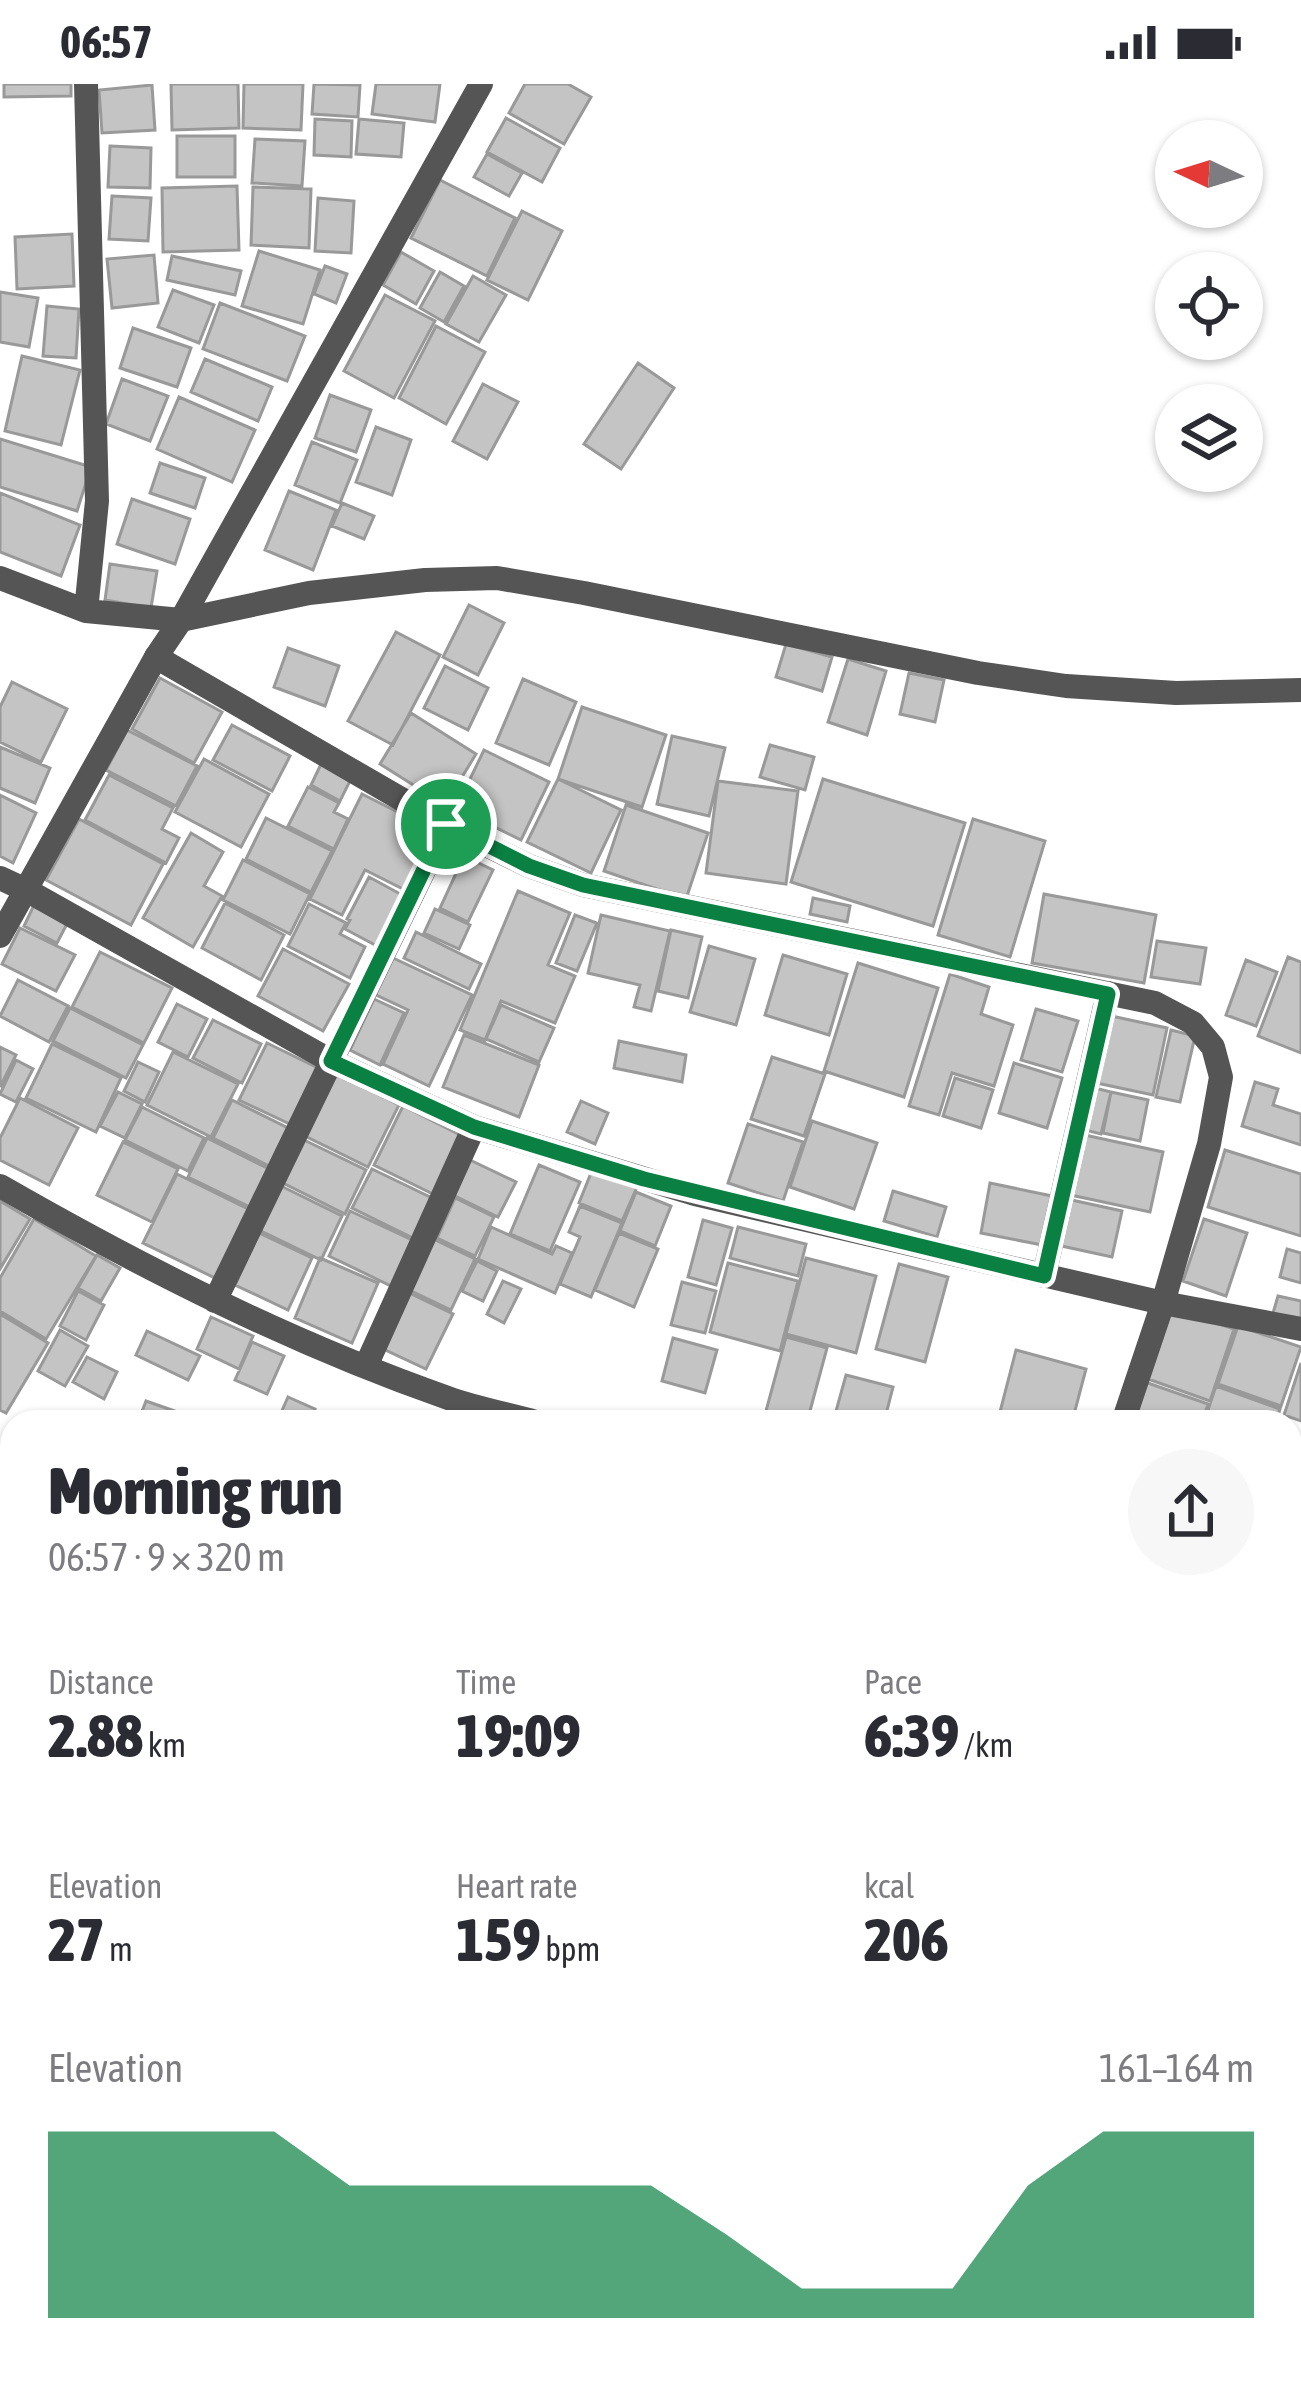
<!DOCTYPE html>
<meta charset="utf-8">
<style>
:root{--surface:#fff;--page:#f7f7f7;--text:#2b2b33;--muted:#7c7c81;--accent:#0b8043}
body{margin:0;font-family:"Asap Condensed",sans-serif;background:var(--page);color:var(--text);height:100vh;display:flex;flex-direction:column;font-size:45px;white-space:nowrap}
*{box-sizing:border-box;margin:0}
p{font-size:39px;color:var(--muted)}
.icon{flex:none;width:66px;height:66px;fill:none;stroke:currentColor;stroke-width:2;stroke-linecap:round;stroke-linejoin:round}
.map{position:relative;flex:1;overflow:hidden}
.panel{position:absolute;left:0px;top:1326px;width:1302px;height:975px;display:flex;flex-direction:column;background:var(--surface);border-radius:36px 36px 0 0;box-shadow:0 3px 9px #0004}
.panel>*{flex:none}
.needle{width:78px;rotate:274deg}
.tools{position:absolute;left:1155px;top:36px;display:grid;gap:24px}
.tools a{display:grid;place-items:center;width:108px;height:108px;border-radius:50%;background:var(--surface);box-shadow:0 3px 9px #0004;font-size:60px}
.pin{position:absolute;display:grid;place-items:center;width:102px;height:102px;color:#fff;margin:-51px;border:6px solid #fff;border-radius:50%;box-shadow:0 3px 12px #0007}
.round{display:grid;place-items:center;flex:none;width:126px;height:126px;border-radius:63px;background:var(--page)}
.summary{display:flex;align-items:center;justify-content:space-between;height:204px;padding:0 48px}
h1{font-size:66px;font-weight:800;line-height:90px}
.figures{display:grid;grid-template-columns:repeat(3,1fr);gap:18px;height:204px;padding:12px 48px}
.figures div{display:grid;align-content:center}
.figures b{font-size:60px;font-weight:800}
.figures small{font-size:33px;font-weight:400}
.figures p{font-size:33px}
.chart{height:336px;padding:24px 48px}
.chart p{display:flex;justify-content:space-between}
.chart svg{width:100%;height:216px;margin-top:12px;fill:var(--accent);opacity:.7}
.status{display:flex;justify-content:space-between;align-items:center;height:84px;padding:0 60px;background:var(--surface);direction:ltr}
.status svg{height:33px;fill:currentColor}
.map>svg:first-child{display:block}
.building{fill:#c4c4c4;stroke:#999;stroke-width:3}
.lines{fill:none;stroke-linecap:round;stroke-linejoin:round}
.minor{stroke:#555;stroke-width:24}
.tertiary{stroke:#555;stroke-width:24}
.route-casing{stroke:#fff;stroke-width:24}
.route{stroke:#0b8043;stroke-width:15}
</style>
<div class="status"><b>06:57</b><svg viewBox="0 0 49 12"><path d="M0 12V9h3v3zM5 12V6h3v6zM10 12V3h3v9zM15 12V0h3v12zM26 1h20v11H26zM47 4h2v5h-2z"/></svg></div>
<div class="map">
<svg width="1301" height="2299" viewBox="0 0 1301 2299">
<rect width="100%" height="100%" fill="#fff"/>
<path class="building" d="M4 0H71V12L4 13Z
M171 0H238L239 44 172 46Z
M244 0H303L301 46 243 44Z
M314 0 360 1 358 33 312 30Z
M376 0H440L435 38 372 30Z
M525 0H568L591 13 564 60 509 29Z
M152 1 155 46 102 49 99 6Z
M506 34 560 64 542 98 487 68Z
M315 35 352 37 351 73 314 71Z
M359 35 404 39 401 73 356 70Z
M177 52H235V93H177Z
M255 55 305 57 302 102 252 99Z
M110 62 151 64 150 104 108 103Z
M487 70 522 89 509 112 474 93Z
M440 96 515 134 487 192 411 154Z
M237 102 239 166 163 168 162 104Z
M253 103 311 105 309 164 251 161Z
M112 112 151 114 148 157 109 155Z
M318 114 354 117 351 169 315 167Z
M522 127 562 147 528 216 487 196Z
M72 150 74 202 17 205 15 153Z
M259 167 320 186 303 240 242 222Z
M401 168 434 187 416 220 383 201Z
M154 171 158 219 112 224 107 175Z
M172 172 241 187 235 211 167 196Z
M325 182 347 190 336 219 314 210Z
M440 188 464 202 444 238 420 224Z
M473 192 506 211 479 258 446 240Z
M173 206 214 221 199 259 158 243Z
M0 208 38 214 29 263 0 258Z
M385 211 435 237 394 314 344 287Z
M220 219 305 252 287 297 203 265Z
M47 222 79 225 76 274 43 272Z
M436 242 485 268 446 340 399 314Z
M133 244 191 264 177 303 120 284Z
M22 272 80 286 61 361 5 347Z
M205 275 272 303 258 337 191 308Z
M638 279 674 304 621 385 584 360Z
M122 295 168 312 150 357 106 340Z
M483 300 518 318 487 375 453 357Z
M330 311 371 326 356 368 315 354Z
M179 313 255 346 232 398 157 365Z
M376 343 411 356 392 411 356 398Z
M0 355 91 383 77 427 0 403Z
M312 358 357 376 340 419 295 401Z
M160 379 205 394 195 424 150 409Z
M289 407 336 426 313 486 265 466Z
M0 409 80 441 61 492 0 468Z
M132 415 190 435 175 480 117 460Z
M342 419 374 432 364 455 332 442Z
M110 480 157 487 151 524 105 516Z
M469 521 504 539 478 591 443 573Z
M396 548 440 571 393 661 348 637Z
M786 560 832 573 822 607 776 593Z
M288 564 339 582 325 622 274 603Z
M848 575 886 587 867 651 828 638Z
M445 582 488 604 468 646 424 624Z
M909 589 944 596 935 638 900 630Z
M160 594 222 628 194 679 132 645Z
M523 595 576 618 549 681 496 659Z
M12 598 67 625 41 678 0 658V623Z
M582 623 666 651 642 723 558 695Z
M411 629 476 670 445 721 380 680Z
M232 641 290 672 272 707 213 676Z
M127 646 197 682 176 722 106 686Z
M672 652 725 664 709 732 657 720Z
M770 661 814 673 805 706 760 693Z
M0 663 50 684 35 719 0 704Z
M484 666 549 698 521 756 456 724Z
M204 675 269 710 241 763 175 728Z
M321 680 351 695 340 717 311 701Z
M109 691 173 724 162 745 179 754 166 779 85 736Z
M558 695 621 726 591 789 527 758Z
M823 695 965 739 933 842 791 798Z
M718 697 798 707 786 800 706 789Z
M308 703 339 719 334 728 348 735 334 765 288 742Z
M362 710 439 749 409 808 365 786 342 831 310 815Z
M0 711 36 729 13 779 0 772Z
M626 721 708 749 686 815 604 787Z
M266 734 332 767 311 808 246 775Z
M79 735 163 780 131 841 46 796Z
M973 735 1045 757 1010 873 938 851Z
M191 749 223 768 204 802 222 812 193 863 143 834Z
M464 772 493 786 468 838 440 824Z
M243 776 310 810 290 850 223 816Z
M369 793 404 812 377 862 345 845 350 836 347 835Z
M518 807 570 829 548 881 575 892 555 939 501 917 485 956 460 946Z
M1044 810 1156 831 1144 899 1032 879Z
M813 814 850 822 847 838 810 830Z
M225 819 284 851 261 896 202 864Z
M309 820 346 839 340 850 365 863 350 894 288 862Z
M34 821 68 838 57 859 24 842Z
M435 825 470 841 459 865 424 849Z
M575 831 597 839 577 887 556 879Z
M601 831 670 847 651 927 634 923 640 901 588 889Z
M20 844 75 871 56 907 2 880Z
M671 846 702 853 688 914 658 907Z
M416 848 481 880 469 905 404 874Z
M1157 857 1206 864 1200 900 1151 893Z
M709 862 755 875 736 941 690 928Z
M283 865 349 900 323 947 258 912Z
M100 868 172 904 144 959 72 923Z
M783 871 847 890 829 951 765 931Z
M391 873 472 911 429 1002 383 980 408 926 374 910Z
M1288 873 1301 878V969L1258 952Z
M1246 876 1277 888 1256 942 1226 931Z
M858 879 938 904 904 1013 824 987Z
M950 890 989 903 981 930 1013 941 994 1002 952 989 939 1031 909 1022Z
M18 896 68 922 49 958 0 932Z
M374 915 404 929 380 981 350 966Z
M177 920 207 935 188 973 158 958Z
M501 921 554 944 539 978 486 955Z
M70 924 143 961 126 994 53 957Z
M1036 925 1078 937 1062 988 1021 976Z
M1107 931 1167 944 1153 1011 1092 998Z
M213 936 261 960 242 999 193 974Z
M1171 946 1195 952 1180 1018 1156 1013Z
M464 951 539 981 519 1033 443 1003Z
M619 957 686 971 682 998 614 984Z
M267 959 322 986 294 1042 239 1016Z
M52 960 121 994 96 1048 26 1014Z
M0 963 16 971 0 1003Z
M173 968 238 1000 211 1053 147 1021Z
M772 973 825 990 804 1052 751 1035Z
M16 976 33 985 16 1018 0 1010Z
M138 978 159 988 145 1018 124 1007Z
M1014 979 1062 994 1047 1044 999 1029Z
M334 988 399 1021 368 1083 303 1051Z
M955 994 993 1006 981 1044 943 1032Z
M1255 998 1278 1005 1273 1021 1301 1030V1061L1242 1042Z
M1091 1003 1111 1008 1101 1050 1081 1045Z
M118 1008 142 1020 125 1054 100 1042Z
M1111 1008 1148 1016 1140 1057 1103 1049Z
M20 1014 78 1044 49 1101 0 1076V1054Z
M232 1016 292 1046 273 1084 213 1054Z
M581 1017 608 1029 595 1060 567 1048Z
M403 1022 464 1053 435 1111 374 1081Z
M142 1023 204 1054 188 1087 125 1056Z
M812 1037 877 1059 854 1125 790 1103Z
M748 1040 803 1058 783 1117 728 1099Z
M1080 1050 1163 1068 1150 1128 1066 1110Z
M207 1054 271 1086 252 1124 188 1093Z
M302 1055 366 1086 345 1130 281 1098Z
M123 1058 178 1085 152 1138 97 1111Z
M1225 1066 1301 1090V1152L1208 1123Z
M470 1076 516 1098 498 1133 453 1111Z
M539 1081 580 1098 550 1167 510 1150Z
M593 1084 637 1103 622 1137 579 1119Z
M372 1085 432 1114 413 1154 352 1124Z
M177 1090 250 1126 217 1195 143 1159Z
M990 1099 1052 1112 1042 1161 981 1149Z
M281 1102 342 1132 321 1176 259 1146Z
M893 1107 946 1123 937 1153 884 1137Z
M636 1108 671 1122 655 1162 620 1147Z
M455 1114 494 1133 475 1172 437 1154Z
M1067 1115 1122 1127 1112 1173 1057 1161Z
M0 1117 30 1135 0 1185Z
M580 1122 622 1139 591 1213 560 1200 580 1153 569 1148Z
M350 1127 412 1156 391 1202 329 1172Z
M34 1135 96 1172 46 1255 0 1227V1194Z
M1204 1135 1247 1149 1226 1212 1183 1197Z
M703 1136 732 1144 716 1201 688 1193Z
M491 1143 552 1170 556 1162 572 1169 555 1209 478 1175Z
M738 1143 806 1160 798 1192 730 1174Z
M259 1149 312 1174 288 1226 235 1201Z
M619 1149 658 1165 634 1223 595 1206Z
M429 1153 475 1175 451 1226 405 1204Z
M1287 1165 1301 1169V1199L1280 1193Z
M97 1171 120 1184 101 1217 78 1204Z
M320 1174 378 1199 352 1259 295 1234Z
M806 1174 876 1192 856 1269 786 1250Z
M477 1177 497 1187 483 1217 462 1207Z
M728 1179 798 1197 780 1267 710 1248Z
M899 1180 948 1193 925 1278 876 1265Z
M503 1197 521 1205 504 1239 487 1230Z
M682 1198 716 1207 705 1249 671 1241Z
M78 1207 104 1221 86 1256 60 1242Z
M405 1207 453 1230 426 1285 379 1263Z
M1278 1212 1301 1217V1244L1271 1236Z
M1172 1224 1234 1245 1210 1317 1148 1295Z
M0 1230 48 1259 6 1329 0 1326Z
M211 1233 253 1252 239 1285 197 1265Z
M1238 1242 1301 1263 1281 1322 1218 1300Z
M60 1246 88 1262 65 1302 38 1287Z
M147 1247 200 1272 188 1296 136 1271Z
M786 1253 827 1264 807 1338H763Z
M673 1254 717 1266 705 1309 662 1297Z
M252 1258 284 1272 267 1310 235 1296Z
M1016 1266 1086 1285 1072 1338H1036L1000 1328Z
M87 1273 117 1288 104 1315 73 1298Z
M1301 1279V1337L1284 1331Z
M846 1291 893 1303 884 1338H833Z
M1145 1298 1208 1320 1202 1338H1143L1132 1334Z
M1216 1302 1280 1325 1276 1338H1204Z
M288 1313 315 1325 310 1338H277Z
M146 1317 186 1331 183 1338H138Z
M3 1672 12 1676V1731L0 1726V1680Z
M9 1736 12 1738V1792L8 1799 0 1796V1759Z
M0 1871 12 1876V1907L0 1942Z
M2 2053 12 2057V2119L0 2115Z
M0 2119 12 2124V2180L0 2175Z
M0 2185 12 2190V2215L0 2244Z
M1290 2189 1301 2194V2218L1290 2214Z
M1290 2270 1301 2274V2299H1270L1274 2289H1290Z
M418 2289H478L476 2299H419L416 2298Z
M498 2289H573L570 2299H496Z
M731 2289H801L797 2299H729Z
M842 2289H902L898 2299H838Z
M917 2289H990L987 2299H914Z"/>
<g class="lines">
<path class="minor" d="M0 494 86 527 181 536 481 0
M86 527 97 417 86 0
M156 573 446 741 529 782 583 801 1155 919 1193 939 1213 963 1221 993 1209 1060 1163 1219 1123 1338
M0 794 28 807 331 977 474 1043 695 1110 1163 1219 1301 1245
M0 1102C143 1184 291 1259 448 1314 476 1324 507 1330 536 1338
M1044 1192 1108 909
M215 1217 446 741
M366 1282 474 1043
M1290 1489 1301 1491
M0 1620 12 1625
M0 1959 12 1964
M1290 2000 1301 2005
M0 2042 12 2013
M0 2267 12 2272
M67 2289 100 2299
M1168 2289 1192 2299
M284 2299 287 2289
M485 2299 488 2289
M818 2299 821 2289"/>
<path class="tertiary" d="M0 852 156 573 181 536 309 509 425 496 497 494 584 509 978 589 1066 602 1176 609 1301 606"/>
</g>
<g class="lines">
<defs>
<path id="route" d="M446 740 529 782 583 801 1108 910 1044 1192 644 1095 474 1043 331 977Z"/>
</defs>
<use href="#route" class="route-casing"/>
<use href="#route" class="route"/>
</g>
</svg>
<div class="tools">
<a><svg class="needle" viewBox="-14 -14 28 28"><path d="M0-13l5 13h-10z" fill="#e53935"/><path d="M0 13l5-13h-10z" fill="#7c7c81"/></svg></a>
<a><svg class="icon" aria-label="locate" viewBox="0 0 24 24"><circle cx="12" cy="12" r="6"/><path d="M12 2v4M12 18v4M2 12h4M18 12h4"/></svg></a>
<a><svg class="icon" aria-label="layers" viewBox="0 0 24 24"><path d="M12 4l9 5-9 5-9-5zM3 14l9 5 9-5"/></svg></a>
</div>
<div class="pin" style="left:446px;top:740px;background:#1e9e55"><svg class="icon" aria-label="arrive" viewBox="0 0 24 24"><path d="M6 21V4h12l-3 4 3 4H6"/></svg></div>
<section class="panel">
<div class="summary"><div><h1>Morning run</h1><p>06:57 · 9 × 320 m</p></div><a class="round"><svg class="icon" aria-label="share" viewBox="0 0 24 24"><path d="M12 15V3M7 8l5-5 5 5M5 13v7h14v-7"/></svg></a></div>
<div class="figures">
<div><p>Distance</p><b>2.88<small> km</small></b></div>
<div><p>Time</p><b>19:09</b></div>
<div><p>Pace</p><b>6:39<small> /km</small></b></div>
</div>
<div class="figures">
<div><p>Elevation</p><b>27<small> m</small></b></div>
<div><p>Heart rate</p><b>159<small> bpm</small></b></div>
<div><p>kcal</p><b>206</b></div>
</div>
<div class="chart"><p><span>Elevation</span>161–164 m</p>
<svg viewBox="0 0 160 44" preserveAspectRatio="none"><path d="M0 44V6L10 6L20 6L30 6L40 17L50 17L60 17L70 17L80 17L90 27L100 38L110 38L120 38L130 17L140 6L150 6L160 6V44z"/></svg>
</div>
</section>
</div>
